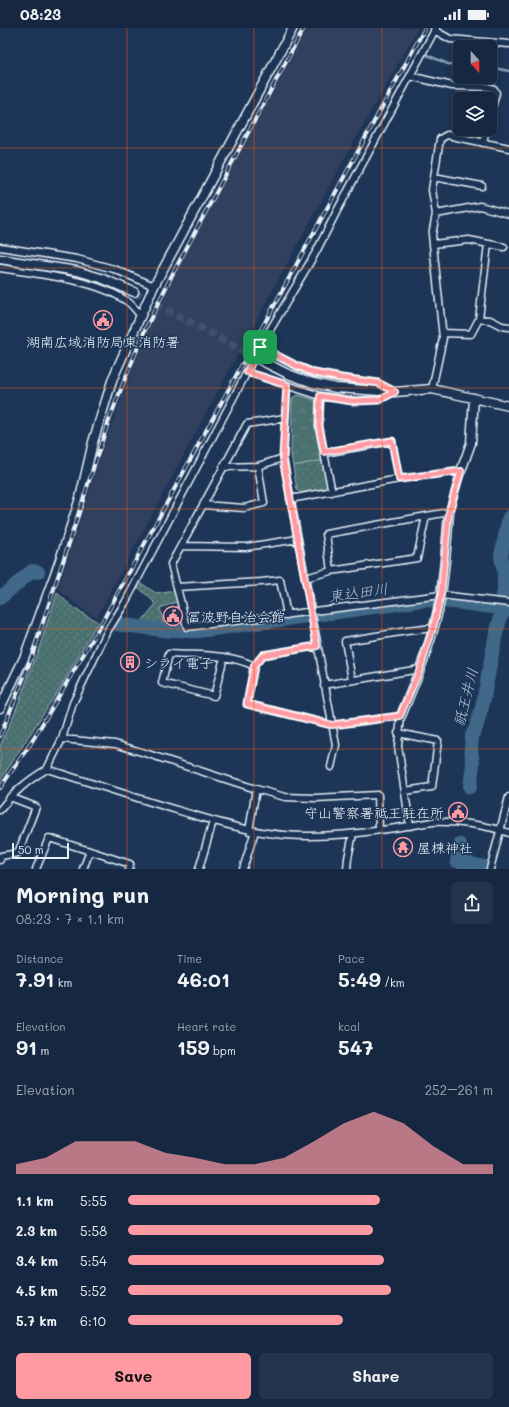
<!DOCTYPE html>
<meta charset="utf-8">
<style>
:root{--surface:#162841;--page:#23344c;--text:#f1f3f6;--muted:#9ea6b1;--line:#35445a;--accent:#ff9aa2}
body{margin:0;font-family:Mali,"Klee One",sans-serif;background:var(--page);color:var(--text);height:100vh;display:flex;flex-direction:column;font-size:15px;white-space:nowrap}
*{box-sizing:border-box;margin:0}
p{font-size:13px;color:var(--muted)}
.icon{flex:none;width:22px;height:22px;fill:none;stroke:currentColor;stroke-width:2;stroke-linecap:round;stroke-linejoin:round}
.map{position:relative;height:841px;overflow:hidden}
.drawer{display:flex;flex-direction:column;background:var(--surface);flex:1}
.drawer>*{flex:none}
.needle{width:26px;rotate:159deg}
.tools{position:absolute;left:453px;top:12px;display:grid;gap:8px}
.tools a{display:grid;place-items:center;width:44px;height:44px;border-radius:6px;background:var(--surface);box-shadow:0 2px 10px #0003,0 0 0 1px var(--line);font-size:20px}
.scale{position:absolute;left:12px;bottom:10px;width:57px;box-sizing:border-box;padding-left:4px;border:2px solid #e8f1f8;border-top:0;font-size:11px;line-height:14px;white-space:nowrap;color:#e8f1f8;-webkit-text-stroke:3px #1d3557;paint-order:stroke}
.pin{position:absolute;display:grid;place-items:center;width:34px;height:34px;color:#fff;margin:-17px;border-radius:8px;box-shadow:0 2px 6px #0006}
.round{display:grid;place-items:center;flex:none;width:42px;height:42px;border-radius:6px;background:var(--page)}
.headline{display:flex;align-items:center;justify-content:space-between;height:68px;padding:0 16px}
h1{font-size:22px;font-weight:700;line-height:30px}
.stats{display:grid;grid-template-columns:repeat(3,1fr);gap:6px;height:68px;padding:4px 16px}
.stats div{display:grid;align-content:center}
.stats b{font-size:20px;font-weight:700}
.stats small{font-size:11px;font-weight:400}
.stats p{font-size:11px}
.chart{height:112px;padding:8px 16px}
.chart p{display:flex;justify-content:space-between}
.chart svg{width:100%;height:72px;margin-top:4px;fill:var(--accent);opacity:.7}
.action{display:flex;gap:8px;margin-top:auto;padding:8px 16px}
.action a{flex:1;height:46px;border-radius:6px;background:var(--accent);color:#111;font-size:16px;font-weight:700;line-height:46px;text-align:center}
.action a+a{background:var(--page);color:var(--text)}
ul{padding:0 16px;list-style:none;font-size:13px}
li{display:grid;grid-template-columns:64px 48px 1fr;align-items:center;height:30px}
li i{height:10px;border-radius:5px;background:var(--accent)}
.status{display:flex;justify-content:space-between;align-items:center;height:28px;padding:0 20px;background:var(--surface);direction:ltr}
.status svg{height:11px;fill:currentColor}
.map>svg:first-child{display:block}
.built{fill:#31415f}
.green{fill:url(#green-dots);stroke:#9ab0b4}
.forest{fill:url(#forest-crowns);stroke:#9ab0b4}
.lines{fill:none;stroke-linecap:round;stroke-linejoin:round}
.stream{stroke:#849fb5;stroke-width:2.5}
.river{stroke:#416989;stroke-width:14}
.tertiary-tunnel{stroke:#3b516f;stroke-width:8;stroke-dasharray:8 4;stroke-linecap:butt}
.minor-casing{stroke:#e8f1f8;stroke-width:9}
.tertiary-casing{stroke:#e8f1f8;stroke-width:11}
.minor{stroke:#1d3557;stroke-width:6}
.tertiary{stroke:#1d3557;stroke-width:8}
.rail-casing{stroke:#e8f1f8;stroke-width:4}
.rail{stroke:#1d3557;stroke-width:2.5;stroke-dasharray:8;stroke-linecap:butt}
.route-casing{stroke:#fff;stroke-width:8}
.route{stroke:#ff9aa2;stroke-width:5}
.grid{fill:none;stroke:#e8590c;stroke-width:1;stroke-opacity:0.55}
.labels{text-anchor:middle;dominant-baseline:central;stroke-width:3;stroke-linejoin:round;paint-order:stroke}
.poi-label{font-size:14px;fill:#e8f1f8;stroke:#1d3557;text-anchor:start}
.water-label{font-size:15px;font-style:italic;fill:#aec1d1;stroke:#1d3557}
</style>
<div class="status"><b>08:23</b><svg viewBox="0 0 49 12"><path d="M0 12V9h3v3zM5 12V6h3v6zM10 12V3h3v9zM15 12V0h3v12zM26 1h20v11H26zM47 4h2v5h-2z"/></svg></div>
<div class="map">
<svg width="509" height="841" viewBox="0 0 509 841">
<defs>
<pattern id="green-dots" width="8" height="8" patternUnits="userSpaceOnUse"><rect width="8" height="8" fill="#4c6f70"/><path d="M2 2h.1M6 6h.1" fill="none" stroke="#668485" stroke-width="1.8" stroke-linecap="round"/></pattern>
<pattern id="forest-crowns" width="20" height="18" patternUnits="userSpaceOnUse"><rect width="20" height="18" fill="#4c6f70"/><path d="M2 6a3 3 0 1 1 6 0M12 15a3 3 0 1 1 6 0" fill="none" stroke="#668485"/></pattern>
</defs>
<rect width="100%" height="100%" fill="#1d3557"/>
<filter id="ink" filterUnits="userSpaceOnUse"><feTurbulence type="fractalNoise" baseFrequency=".025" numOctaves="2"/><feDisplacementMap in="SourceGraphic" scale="8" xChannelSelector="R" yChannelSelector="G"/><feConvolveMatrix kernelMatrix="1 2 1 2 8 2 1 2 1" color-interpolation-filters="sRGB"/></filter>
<g filter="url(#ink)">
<path class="built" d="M307 0H418L342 135 241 320 97 589 82 581 58 561 106 412 146 305 175 246Z"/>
<path class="green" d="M324 432 327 456 325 460 301 465 297 462 293 438Z
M141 555 157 566 174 563 177 574 160 580 164 596 141 594 156 576 137 558Z
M57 565 75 581 98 594 61 658 0 753V718L17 679 39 620Z"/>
<path class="forest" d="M298 367 315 372 318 377 324 432 293 438 291 426 292 370Z"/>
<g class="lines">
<path class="stream" d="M427 27 448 36 460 38
M490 39 509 43"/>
<path class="river" d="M0 570 32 543 38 544
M501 572 504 564V546L501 528 509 489
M116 596 171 603H199L425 572 454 574 509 581
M470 759 473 736 471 721 472 707 476 700 483 675 495 610 501 588
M460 817 457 833 485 839V841"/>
<path class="tertiary-tunnel" d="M134 264 258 331"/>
<defs>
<path id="minor" d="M436 0 338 181 316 224 250 336 247 344 125 575 108 602 73 675 62 711 47 741C91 755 136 770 180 783 215 793 248 804 284 807 333 811 384 802 432 794 455 793 488 797 509 805
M434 2 450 11 509 16
M410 48 452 58 488 59 494 61 496 65 490 87
M483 115 486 101
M434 149 482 158
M436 186 432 162 440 111 447 107 509 120
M433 216 469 212 504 219
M0 219 77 231 114 241 154 258
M0 240C37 246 94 251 125 272 131 275 136 282 140 287
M479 291 490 292 502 298 509 299
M443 305 471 306 479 291 488 216
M260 319 297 338 314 345 341 350 378 355 393 363
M247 344 320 368 353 373 379 372 393 364
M287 357 283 430 336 717 331 739
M432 361 443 310 432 207 436 186 480 178 509 186
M320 368 319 398 324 425
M285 390 247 396 171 536 187 599 441 567 509 575
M223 439 258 438 283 430
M332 464 324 425 392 413 399 451
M290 471 399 451 461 443 449 484 326 506 331 543
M203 477 244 480 264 475 258 438
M181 518 246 519 298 511
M305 550 331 543 417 530 426 488
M177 559 261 554 280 552 287 587
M224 629 214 668 162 655 169 626C197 628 229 625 254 638L247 676 332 697 401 688 398 718 410 798
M254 638 263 627 317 618
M352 652 345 613 407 603 433 600
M324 657 420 641
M398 705 438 713 432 759 405 763
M62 711 115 716 148 726 256 761 285 769 315 770 378 767 379 802
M0 782C14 764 27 753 47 741
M249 803 256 761
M0 832 1 828 18 825 36 779 10 769
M36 841 49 810 90 823
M83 841 90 823 130 836 129 841
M199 841 213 793
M243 841 255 803
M347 841 348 830 353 806
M490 841 509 769"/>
<path id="tertiary" d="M0 231 77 243 101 250 134 264
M258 331 288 346 313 355 336 360 395 364 432 361 509 378
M461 443 471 415 474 370
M0 680 24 630 59 535 80 470 93 414 113 350 154 258 293 0
M401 688C417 649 435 608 441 566 445 539 447 511 449 484"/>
</defs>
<use href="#minor" class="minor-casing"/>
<use href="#tertiary" class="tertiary-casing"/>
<use href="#minor" class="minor"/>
<use href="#tertiary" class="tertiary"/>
<defs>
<path id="rail" d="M0 708 30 634 108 395 123 356 145 302 172 247 304 0
M0 760 31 715 95 607 425 0"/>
</defs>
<use href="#rail" class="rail-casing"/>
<use href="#rail" class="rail"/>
</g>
</g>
<g class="lines" filter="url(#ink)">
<defs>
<path id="route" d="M260 319 297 338 314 345 341 350 378 355 395 364 379 372 353 373 320 368 319 398 324 424 392 413 399 451 461 443 449 484 441 567 433 600 420 641 400 688 332 697 247 676 254 638 263 627 317 618 283 430 287 357 247 344Z"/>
</defs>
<use href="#route" class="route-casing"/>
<use href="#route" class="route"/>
</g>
<path class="grid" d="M127 0V841M254 0V841M382 0V841M0 120H509M0 240H509M0 360H509M0 481H509M0 601H509M0 721H509"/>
<defs>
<symbol id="civic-ring" viewBox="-11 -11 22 22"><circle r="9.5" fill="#1d3557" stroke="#ff9aa2" stroke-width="1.5"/><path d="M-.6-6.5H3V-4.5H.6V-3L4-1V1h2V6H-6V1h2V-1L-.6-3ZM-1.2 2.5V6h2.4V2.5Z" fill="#ff9aa2"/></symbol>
<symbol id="building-ring" viewBox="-11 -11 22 22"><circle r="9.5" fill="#1d3557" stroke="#ff9aa2" stroke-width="1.5"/><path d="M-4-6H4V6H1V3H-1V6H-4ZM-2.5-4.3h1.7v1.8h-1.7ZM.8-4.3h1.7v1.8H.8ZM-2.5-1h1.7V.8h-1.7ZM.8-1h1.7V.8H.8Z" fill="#ff9aa2"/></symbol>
<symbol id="temple-ring" viewBox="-11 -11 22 22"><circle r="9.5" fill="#1d3557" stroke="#ff9aa2" stroke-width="1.5"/><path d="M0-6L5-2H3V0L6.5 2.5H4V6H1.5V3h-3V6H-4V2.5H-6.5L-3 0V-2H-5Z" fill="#ff9aa2"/></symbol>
</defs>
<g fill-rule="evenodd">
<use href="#civic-ring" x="92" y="281" width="22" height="22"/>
<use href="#civic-ring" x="162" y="577" width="22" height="22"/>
<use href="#building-ring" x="119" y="623" width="22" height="22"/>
<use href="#civic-ring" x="447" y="773" width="22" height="22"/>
<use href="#temple-ring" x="392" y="808" width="22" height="22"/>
</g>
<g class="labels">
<g class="poi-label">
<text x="103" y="313" text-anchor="middle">湖南広域消防局東消防署</text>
<text x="187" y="588">冨波野自治会館</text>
<text x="144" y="634">シライ電子</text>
<text x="444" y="784" text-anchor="end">守山警察署祗王駐在所</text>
<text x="417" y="819">屋棟神社</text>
</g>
<g class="water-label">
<text transform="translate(358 564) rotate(-8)">東込田川</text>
<text transform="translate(465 669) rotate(-76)">祇王井川</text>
</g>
</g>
</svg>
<div class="tools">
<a><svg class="needle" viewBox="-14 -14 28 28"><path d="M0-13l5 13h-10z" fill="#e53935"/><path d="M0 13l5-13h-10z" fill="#9ea6b1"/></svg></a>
<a><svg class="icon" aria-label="layers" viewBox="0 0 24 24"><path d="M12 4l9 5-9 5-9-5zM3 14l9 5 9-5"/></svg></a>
</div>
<div class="scale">50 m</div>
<div class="pin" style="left:260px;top:319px;background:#1e9e55"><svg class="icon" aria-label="arrive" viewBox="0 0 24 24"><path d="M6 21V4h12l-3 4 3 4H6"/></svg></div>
</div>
<section class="drawer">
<div class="headline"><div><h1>Morning run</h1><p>08:23 · 7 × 1.1 km</p></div><a class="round"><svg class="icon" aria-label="share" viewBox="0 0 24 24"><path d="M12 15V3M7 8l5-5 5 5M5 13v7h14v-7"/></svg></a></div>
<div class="stats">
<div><p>Distance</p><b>7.91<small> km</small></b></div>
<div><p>Time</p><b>46:01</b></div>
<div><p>Pace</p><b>5:49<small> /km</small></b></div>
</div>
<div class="stats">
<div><p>Elevation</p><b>91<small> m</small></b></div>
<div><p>Heart rate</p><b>159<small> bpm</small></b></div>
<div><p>kcal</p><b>547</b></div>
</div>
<div class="chart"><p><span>Elevation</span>252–261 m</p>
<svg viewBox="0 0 160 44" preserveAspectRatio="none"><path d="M0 44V38L10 34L20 24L30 24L40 24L50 31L60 34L70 38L80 38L90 34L100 24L110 13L120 6L130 13L140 27L150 38L160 38V44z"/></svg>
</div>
<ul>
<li><b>1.1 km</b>5:55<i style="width:69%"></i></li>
<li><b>2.3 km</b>5:58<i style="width:67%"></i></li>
<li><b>3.4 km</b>5:54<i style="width:70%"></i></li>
<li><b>4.5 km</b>5:52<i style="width:72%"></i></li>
<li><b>5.7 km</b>6:10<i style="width:59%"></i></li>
</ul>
<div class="action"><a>Save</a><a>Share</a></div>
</section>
